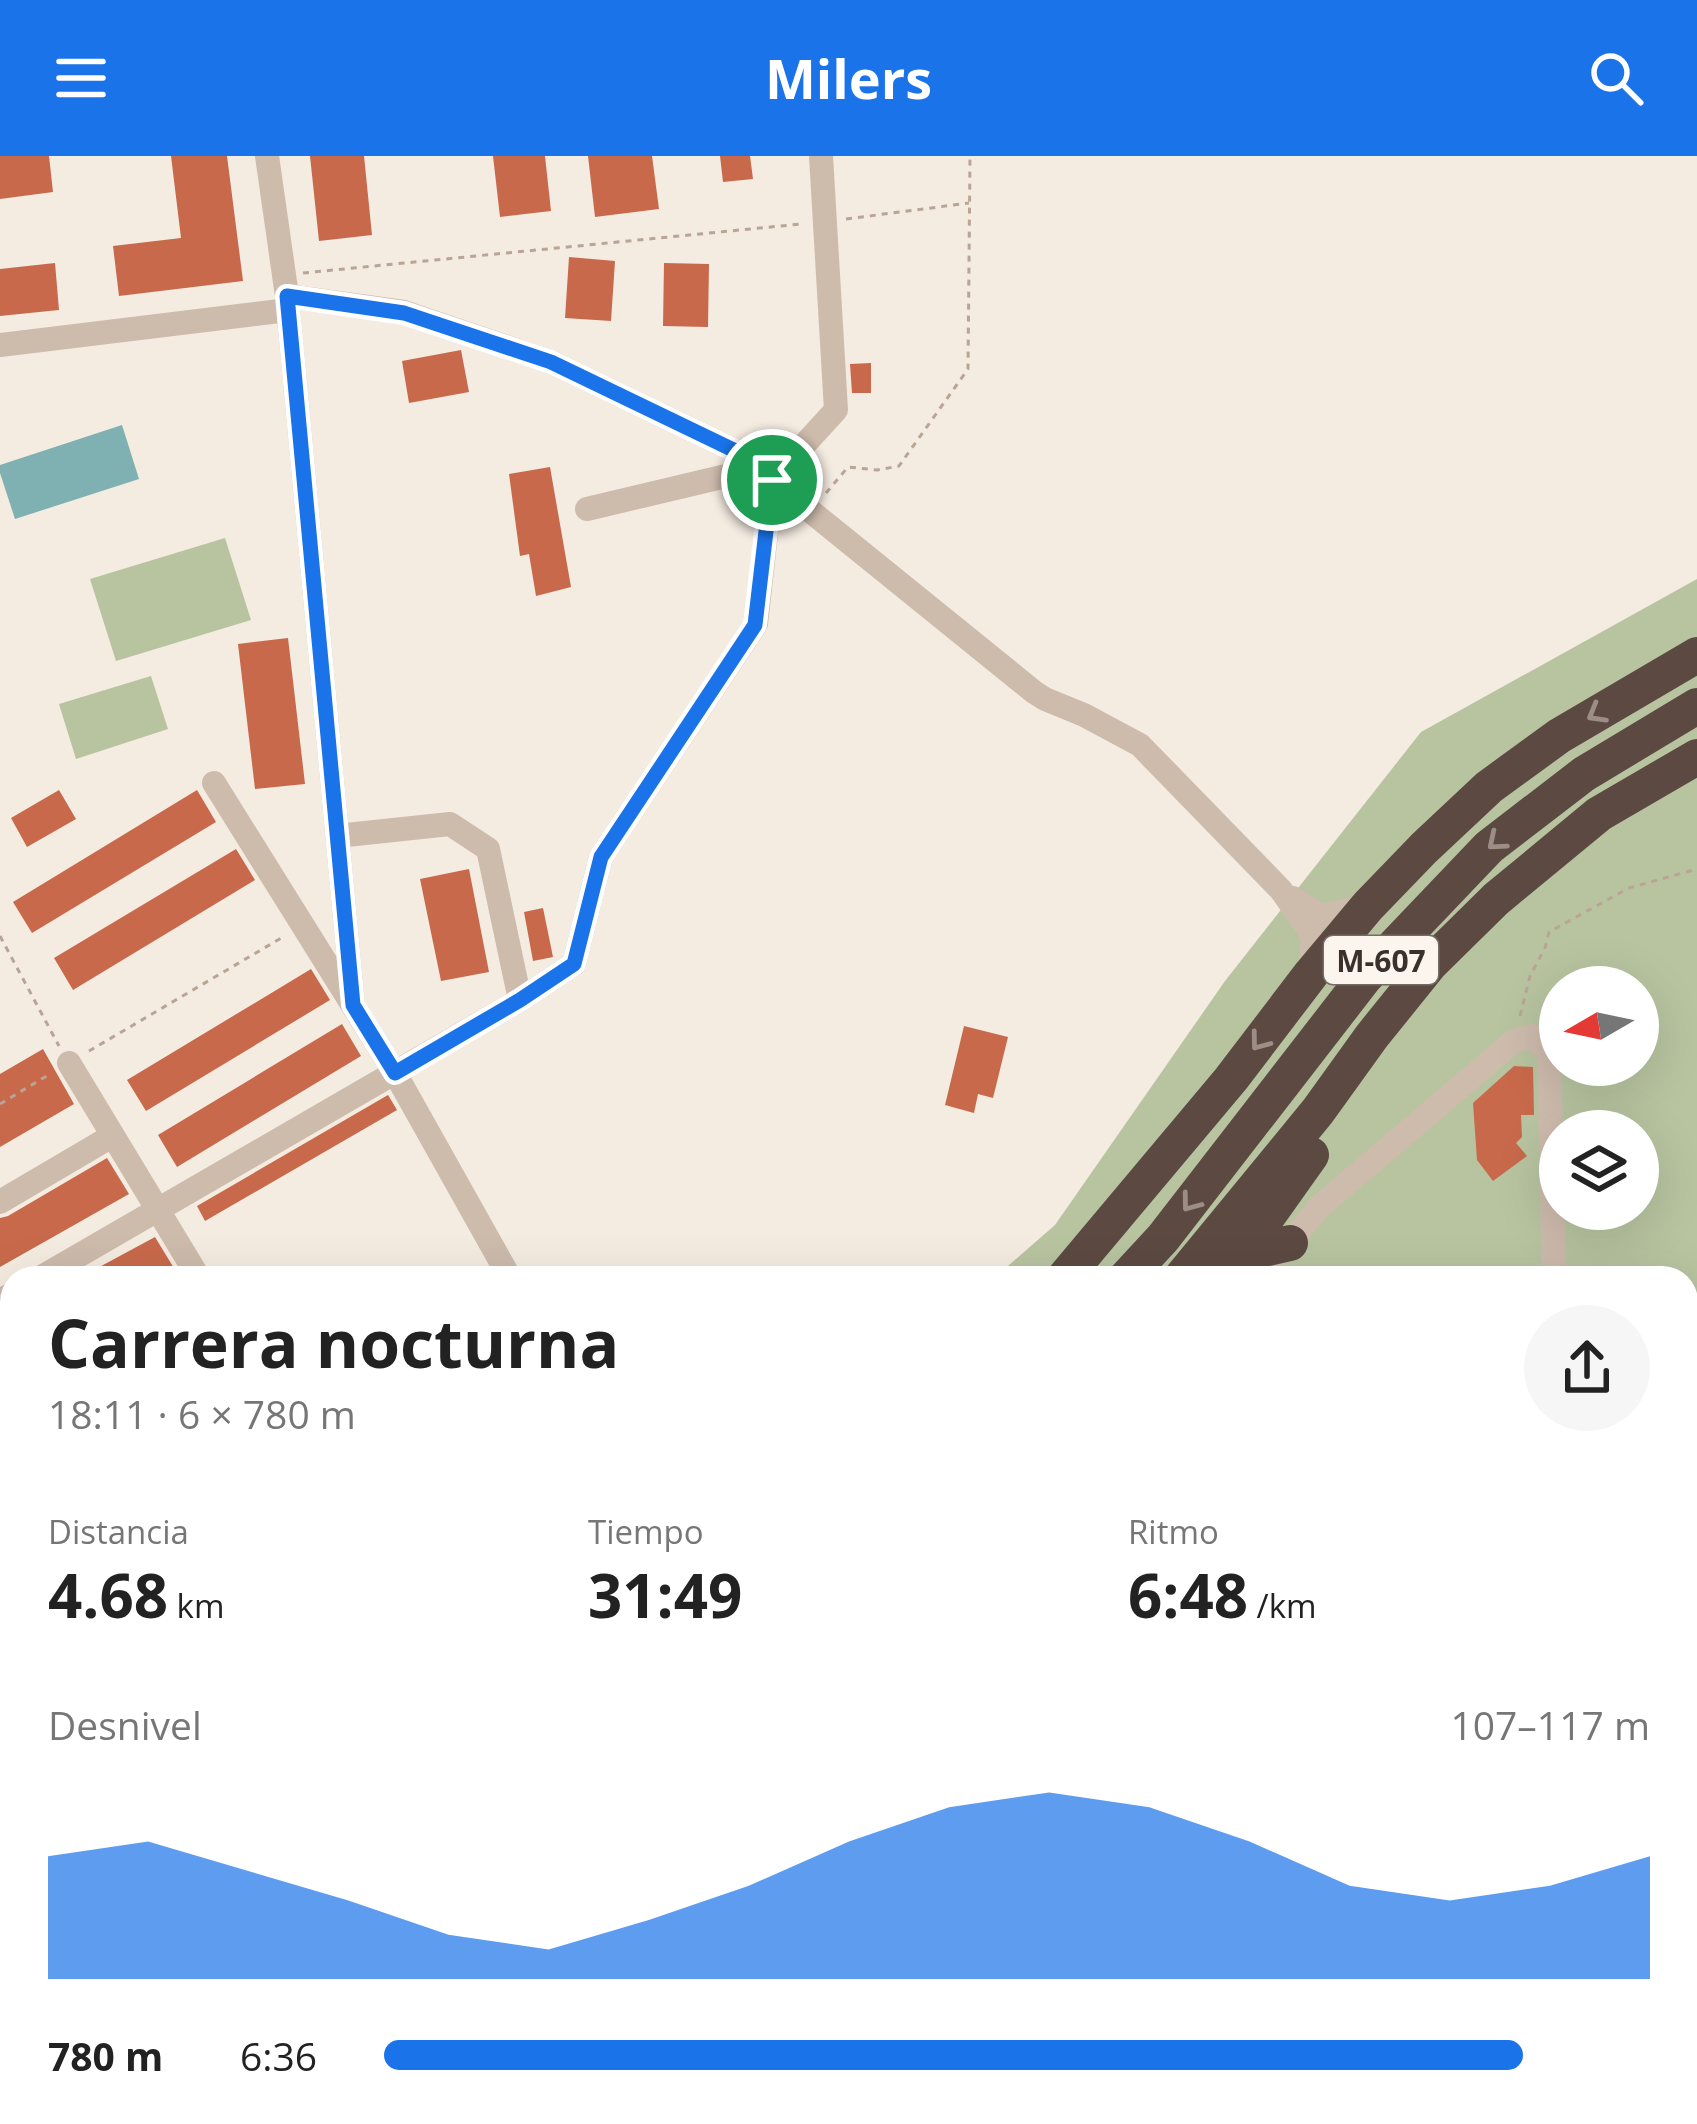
<!DOCTYPE html>
<html lang="es">
<meta charset="utf-8">
<style>
:root{--surface:#fff;--page:#f6f6f6;--text:#222;--muted:#767676;--accent:#1a73e8}
body{margin:0;font-family:"Open Sans",sans-serif;background:var(--page);color:var(--text);height:100vh;display:flex;flex-direction:column;font-size:45px;white-space:nowrap}
*{box-sizing:border-box;margin:0}
p{font-size:39px;color:var(--muted)}
.icon{flex:none;width:66px;height:66px;fill:none;stroke:currentColor;stroke-width:2;stroke-linecap:round;stroke-linejoin:round}
.map{position:relative;flex:1;overflow:hidden}
.sheet{position:absolute;left:0px;top:1110px;width:1698px;height:858px;display:flex;flex-direction:column;background:var(--surface);border-radius:36px 36px 0 0;box-shadow:0 12px 48px #0002}
.sheet>*{flex:none}
.needle{width:78px;rotate:261deg}
.controls{position:absolute;left:1539px;top:810px;display:grid;gap:24px}
.controls a{display:grid;place-items:center;width:120px;height:120px;border-radius:50%;background:var(--surface);box-shadow:0 12px 48px #0002;font-size:60px}
.pin{position:absolute;display:grid;place-items:center;width:102px;height:102px;color:#fff;margin:-51px;border:6px solid #fff;border-radius:50%;box-shadow:0 3px 12px #0007}
.round{display:grid;place-items:center;flex:none;width:126px;height:126px;border-radius:63px;background:var(--page)}
.summary{display:flex;align-items:center;justify-content:space-between;height:204px;padding:0 48px}
h1{font-size:66px;font-weight:700;line-height:90px}
.figures{display:grid;grid-template-columns:repeat(3,1fr);gap:18px;height:204px;padding:12px 48px}
.figures div{display:grid;align-content:center}
.figures b{font-size:60px;font-weight:700}
.figures small{font-size:33px;font-weight:400}
.figures p{font-size:33px}
.chart{height:336px;padding:24px 48px}
.chart p{display:flex;justify-content:space-between}
.chart svg{width:100%;height:216px;margin-top:12px;fill:var(--accent);opacity:.7}
ul{padding:0 48px;list-style:none;font-size:39px}
li{display:grid;grid-template-columns:192px 144px 1fr;align-items:center;height:90px}
li i{height:30px;border-radius:15px;background:var(--accent)}
header{display:flex;justify-content:space-between;align-items:center;height:156px;padding:0 48px;background:var(--accent);color:#fff;font-size:54px;font-weight:700}
.map>svg:first-child{display:block}
.green{fill:#b8c4a0;fill-rule:evenodd}
.water{fill:#7fb0b2}
.building{fill:#c8694b}
.lines{fill:none;stroke-linecap:round;stroke-linejoin:round}
.path{stroke:#b9a596;stroke-width:3;stroke-dasharray:6 6;stroke-linecap:butt}
.minor{stroke:#cdbbac;stroke-width:24}
.highway{stroke:#5c4a42;stroke-width:36}
.oneway{stroke:#9c8e87}
.route-casing{stroke:#fff;stroke-width:24}
.route{stroke:#1a73e8;stroke-width:15}
.labels{text-anchor:middle;dominant-baseline:central;stroke-width:10;stroke-linejoin:round;paint-order:stroke}
.shield{fill:#fbf5ee;stroke:#756b66;stroke-width:3}
.shield-label{font-size:30px;font-weight:bold;fill:#3b302b}
</style>
<header><svg class="icon" aria-label="menu" viewBox="0 0 24 24"><path d="M4 6h16M4 12h16M4 18h16"/></svg>Milers<svg class="icon" aria-label="search" viewBox="0 0 24 24"><circle cx="10" cy="10" r="6"/><path d="M15 15l6 6"/></svg></header>
<div class="map">
<svg width="1697" height="1968" viewBox="0 0 1697 1968">
<rect width="100%" height="100%" fill="#f4ebe1"/>
<path class="green" d="M225 382 251 464 116 505 90 423Z
M1697 423V1968H0V1949L12 1942V1956H1686V1122H994L1055 1069 1225 825 1421 576ZM1560 831H1638V909H1560ZM1560 975H1638V1053H1560Z
M151 520 168 573 76 603 59 548Z"/>
<path class="water" d="M122 269 139 323 15 363 0 317V309Z"/>
<path class="building" d="M0 0H49L53 36 0 43Z
M171 0H227L243 125 119 140 113 90 181 82Z
M310 0H364L372 79 319 85Z
M493 0H545L551 55 500 61Z
M588 0H652L659 53 595 61Z
M720 0H750L753 23 723 26Z
M569 101 615 105 611 165 565 162Z
M55 107 59 154 0 160V113Z
M664 107 709 108 708 171 663 170Z
M461 194 469 236 409 247 402 205Z
M871 207V237H852L850 208Z
M550 311 571 431 536 440 529 398 520 400 509 318Z
M288 482 305 628 255 633 238 488Z
M59 634 76 663 27 691 11 662Z
M197 634 216 666 32 777 13 746Z
M236 693 255 724 73 834 54 802Z
M469 713 489 816 441 825 420 723Z
M543 752 553 801 533 805 524 756Z
M311 813 330 844 146 955 127 924Z
M342 868 361 900 177 1011 158 979Z
M964 870 1008 881 993 942 978 938 974 957 945 949Z
M43 893 74 948 0 991V918Z
M1514 910 1533 911 1534 959H1521L1522 981 1516 987 1527 1000 1493 1025 1477 1004 1473 947Z
M388 939 397 954 205 1065 197 1050Z
M107 1002 129 1038 0 1111V1062L8 1060Z
M155 1081 180 1122H79Z"/>
<g class="lines">
<path class="path" d="M846 63 969 47
M303 117 801 68
M826 337 848 311 877 314 899 310 968 213 970 0
M0 780 59 890
M1520 860 1530 820 1545 792 1549 776 1629 732 1697 713
M89 895 283 781
M0 948 50 918
M1686 1271 1697 1268
M1686 1524 1692 1506 1697 1502
M1686 1820 1697 1810
M1686 1852 1697 1854
M1686 1922 1697 1934
M1686 1939 1697 1937
M1377 1956 1394 1968
M634 1968 640 1956
M1271 1968 1302 1956
M1662 1968 1667 1956"/>
<path class="minor" d="M267 0 287 140 353 849
M287 140 404 156 551 206 748 301 772 324 1034 536 1045 543 1084 559 1140 589 1281 734 1313 780 1311 815
M0 189 288 154
M587 353 760 312
M214 627 395 917 510 1122
M337 680 450 668 488 693 520 844
M1293 742 1321 760 1368 750
M69 907 199 1122
M0 1046 112 980
M40 1122 520 844 574 808 601 701 756 468 772 324 836 254 821 0
M1247 1122 1290 1087 1318 1052 1514 885 1532 880 1549 896 1554 1122
M0 1145 12 1138
M0 1213V1216
M0 1431 12 1451
M0 1653 12 1646
M1555 1956 1556 1968
M251 1968 265 1956"/>
<path class="highway" d="M1255 1078 1256 1091 1259 1094 1290 1087
M1064 1122 1231 923 1311 818 1368 750 1424 692 1489 631 1559 580 1697 499
M1126 1122 1163 1082 1365 821 1489 691 1584 618 1697 550
M1181 1122 1318 955 1372 880 1430 808 1496 743 1599 658 1697 601
M1217 1122 1255 1078 1311 999
M68 1968 88 1956
M208 1968 222 1956"/>
</g>
<defs><path id="oneway-chevron" d="M-2-3.5L2.5 0L-2 3.5" fill="none" stroke-width="1.6" stroke-linecap="round" stroke-linejoin="round" transform="scale(3)"/></defs>
<g class="oneway">
<use href="#oneway-chevron" transform="translate(1596 558) rotate(150)"/>
<use href="#oneway-chevron" transform="translate(1496 686) rotate(140)"/>
<use href="#oneway-chevron" transform="translate(1259 886) rotate(127)"/>
<use href="#oneway-chevron" transform="translate(1190 1047) rotate(127)"/>
</g>
<g class="lines">
<defs>
<path id="route" d="M287 140 404 157 551 206 748 301 772 324 755 469 601 701 574 808 520 844 395 917 353 849Z"/>
</defs>
<use href="#route" class="route-casing"/>
<use href="#route" class="route"/>
</g>
<g class="labels">
<rect class="shield" x="1324" y="780" width="114" height="48" rx="9"/>
<g class="shield-label">
<text x="1381" y="804">M-607</text>
</g>
</g>
</svg>
<div class="controls">
<a><svg class="needle" viewBox="-14 -14 28 28"><path d="M0-13l5 13h-10z" fill="#e53935"/><path d="M0 13l5-13h-10z" fill="#767676"/></svg></a>
<a><svg class="icon" aria-label="layers" viewBox="0 0 24 24"><path d="M12 4l9 5-9 5-9-5zM3 14l9 5 9-5"/></svg></a>
</div>
<div class="pin" style="left:772px;top:324px;background:#1e9e55"><svg class="icon" aria-label="arrive" viewBox="0 0 24 24"><path d="M6 21V4h12l-3 4 3 4H6"/></svg></div>
<section class="sheet">
<div class="summary"><div><h1>Carrera nocturna</h1><p>18:11 · 6 × 780 m</p></div><a class="round"><svg class="icon" aria-label="share" viewBox="0 0 24 24"><path d="M12 15V3M7 8l5-5 5 5M5 13v7h14v-7"/></svg></a></div>
<div class="figures">
<div><p>Distancia</p><b>4.68<small> km</small></b></div>
<div><p>Tiempo</p><b>31:49</b></div>
<div><p>Ritmo</p><b>6:48<small> /km</small></b></div>
</div>
<div class="chart"><p><span>Desnivel</span>107–117 m</p>
<svg viewBox="0 0 160 44" preserveAspectRatio="none"><path d="M0 44V19L10 16L20 22L30 28L40 35L50 38L60 32L70 25L80 16L90 9L100 6L110 9L120 16L130 25L140 28L150 25L160 19V44z"/></svg>
</div>
<ul>
<li><b>780 m</b>6:36<i style="width:90%"></i></li>
</ul>
</section>
</div>
